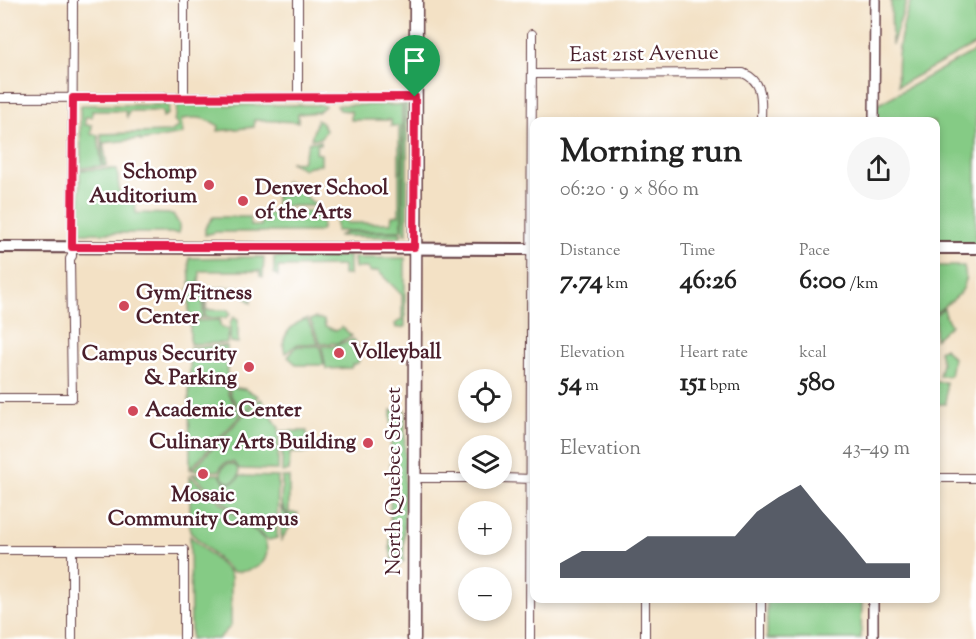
<!DOCTYPE html>
<meta charset="utf-8">
<style>
:root{--surface:#fff;--page:#f6f6f6;--text:#222;--muted:#767676;--accent:#111827}
body{margin:0;font-family:"Sorts Mill Goudy",serif;background:var(--page);color:var(--text);height:100vh;display:flex;flex-direction:column;font-size:22px;white-space:nowrap}
*{box-sizing:border-box;margin:0}
p{font-size:20px;color:var(--muted)}
.icon{flex:none;width:33px;height:33px;fill:none;stroke:currentColor;stroke-width:2;stroke-linecap:round;stroke-linejoin:round}
.map{position:relative;flex:1;overflow:hidden}
.panel{position:absolute;left:530px;top:117px;width:410px;height:486px;display:flex;flex-direction:column;background:var(--surface);border-radius:12px;box-shadow:0 3px 9px #0003}
.panel>*{flex:none}
.tools{position:absolute;left:458px;top:369px;display:grid;gap:12px}
.tools a{display:grid;place-items:center;width:54px;height:54px;border-radius:50%;background:var(--surface);box-shadow:0 3px 9px #0003;font-size:30px}
.pin{position:absolute;display:grid;place-items:center;width:51px;height:51px;color:#fff;margin:-62px -26px;border-radius:50% 50% 50% 0;rotate:-45deg;box-shadow:0 0 6px #0007}
.pin .icon{rotate:45deg}
.round{display:grid;place-items:center;flex:none;width:63px;height:63px;border-radius:32px;background:var(--page)}
.overview{display:flex;align-items:center;justify-content:space-between;height:102px;padding:0 30px}
h1{font-size:33px;font-weight:700;line-height:45px}
.metrics{display:grid;grid-template-columns:repeat(3,1fr);gap:9px;height:102px;padding:6px 30px}
.metrics div{display:grid;align-content:center}
.metrics b{font-size:26px;font-weight:700}
.metrics small{font-size:16px;font-weight:400}
.metrics p{font-size:16px}
.chart{height:168px;padding:12px 30px}
.chart p{display:flex;justify-content:space-between}
.chart svg{width:100%;height:108px;margin-top:6px;fill:var(--accent);opacity:.7}
.map>svg:first-child{display:block}
.green{fill:#85cb85;stroke:#687558;stroke-width:1.5}
.lines{fill:none;stroke-linecap:round;stroke-linejoin:round}
.minor-casing{stroke:#633c42;stroke-width:10}
.tertiary-casing{stroke:#633c42;stroke-width:12}
.secondary-casing{stroke:#633c42;stroke-width:14}
.primary-casing{stroke:#633c42;stroke-width:15}
.minor{stroke:#fff;stroke-width:8}
.tertiary{stroke:#fff;stroke-width:9}
.secondary{stroke:#fff;stroke-width:10}
.primary{stroke:#fff;stroke-width:12}
.route-casing{stroke:#fff;stroke-width:12}
.route{stroke:#e11d48;stroke-width:8}
.poi-dot{fill:#d1495b;stroke:#fff;stroke-width:2}
.labels{text-anchor:middle;dominant-baseline:central;stroke-width:5;stroke-linejoin:round;paint-order:stroke}
.street-label{font-size:21px;fill:#4a1f2b;stroke:#fff}
.poi-label{font-size:21px;font-weight:bold;fill:#4a1f2b;stroke:#fff;text-anchor:start}
</style>
<div class="map">
<svg width="976" height="639" viewBox="0 0 976 639">
<rect width="100%" height="100%" fill="#fff"/>
<filter id="ink" filterUnits="userSpaceOnUse"><feTurbulence type="fractalNoise" baseFrequency=".0167" numOctaves="2"/><feDisplacementMap in="SourceGraphic" scale="12" xChannelSelector="R" yChannelSelector="G"/><feConvolveMatrix kernelMatrix="1 2 1 2 8 2 1 2 1" color-interpolation-filters="sRGB"/></filter>
<filter id="wash" filterUnits="userSpaceOnUse"><feTurbulence type="fractalNoise" baseFrequency=".008" numOctaves="4" result="noise"/><feDisplacementMap in="SourceGraphic" scale="24" xChannelSelector="R" yChannelSelector="G"/><feGaussianBlur stdDeviation="1.35" result="paint"/><feColorMatrix in="noise" values="0 0 0 0 0 0 0 0 0 0 0 0 0 0 0 0 0 1.4 0 .05"/><feComposite in="paint" operator="in"/></filter>
<g filter="url(#wash)">
<rect width="100%" height="100%" fill="#f3e1c5"/>
<path class="green" d="M891 0H907L892 45Z
M911 0H976V44L898 86C895 56 901 28 911 0Z
M976 50V248L935 246 934 122H875V106Z
M404 103 407 105V234H405L403 229Z
M82 105H165L169 106 168 114 163 117 162 111H129L127 117 125 111H92V117H85V125H92L91 134 98 135 102 166 81 168 80 107Z
M182 105H322L325 106 318 112 298 114V122L254 120V127L218 131 219 126C207 118 195 115 181 120L183 134 140 141V139L103 143 107 166H103L101 134 170 132 179 126 174 120 176 116 177 106Z
M340 105H402V228L400 231H336V220L339 216 346 220 347 223H391L392 216 399 215V126H391V120H351V111L340 110 337 106Z
M317 120 323 124 326 130 321 138 311 139Z
M321 141V144H317L316 153 321 154V165L309 166 304 169 290 162H302L309 142Z
M102 169H117L120 197 134 196 136 213 173 214 179 224V233H80V170Z
M286 181 290 183 317 206H276V195L290 194 284 182Z
M292 211H317L322 217V229L318 232H216L205 235V228L213 217H250V226H261V214Z
M347 232H399L402 234 399 237 338 236Z
M349 256V275H343V266L278 267V276L274 273V257Z
M264 257 263 277 260 276V271H200L199 284H190L189 258Z
M354 258H405V327L396 328 395 324 402 319V295L378 271 371 272 368 268H355Z
M934 266H964C971 293 954 298 935 313Z
M193 287H199L203 290V318H189V288Z
M252 287 251 303 238 290H207L206 310H228L231 314 225 318H205V288Z
M944 308 946 317 951 325 935 339V315Z
M234 317 238 320V343L230 342V323Z
M315 318 324 320 325 326 336 331 342 327 352 336 338 343 321 344 310 320Z
M307 319 319 344H298L285 353C279 337 292 323 307 319Z
M220 320V325L223 328 228 329 227 343 190 344V321Z
M353 339C358 343 361 356 358 363L352 365 351 368 326 369 322 346H334Z
M227 346V384H190V347Z
M297 346H320L324 365H297L288 357Z
M945 348 953 358 950 376H939L942 363 939 351Z
M935 382H946V404H935Z
M228 386V394L241 415 190 469 189 387Z
M230 387 245 389 258 396 243 414 230 394Z
M261 399 279 428 278 470 240 469 233 462C225 462 222 464 219 471L192 470 250 408Z
M391 410H405L404 561 399 565H394L390 549Z
M282 431H307L308 453H290L289 471 282 472Z
M221 473a9 9 0 1 1 18 0a9 9 0 1 1-18 0Z
M192 474H219L225 483C232 484 236 482 240 476L278 477 277 538 269 540 265 538Z
M190 476 265 540C273 566 252 572 232 572L190 532Z
M282 477H289V513H298L293 523 281 504Z
M281 507 292 524 281 540Z
M190 536 229 572 231 577V626L218 639H191Z
M767 599H862L861 639H767Z"/>
</g>
<g filter="url(#ink)">
<g class="lines">
<defs>
<path id="minor" d="M184 0V98
M298 0V98
M532 74 743 73C765 82 761 101 761 122
M0 98 415 97
M0 398H72L70 259 72 256 73 0
M414 478H468
M501 478 534 479
M934 478H976
M0 550H184V639
M72 550V639
M530 639 532 34
M645 639V598
M761 639V598"/>
<path id="tertiary" d="M874 122 875 0
M873 639V598"/>
<path id="secondary" d="M0 247 534 249
M934 248H976"/>
<path id="primary" d="M414 639 416 0"/>
</defs>
<use href="#minor" class="minor-casing"/>
<use href="#tertiary" class="tertiary-casing"/>
<use href="#secondary" class="secondary-casing"/>
<use href="#primary" class="primary-casing"/>
<use href="#minor" class="minor"/>
<use href="#tertiary" class="tertiary"/>
<use href="#secondary" class="secondary"/>
<use href="#primary" class="primary"/>
</g>
</g>
<g class="lines" filter="url(#ink)">
<defs>
<path id="route" d="M415 97 414 247H72L73 98Z"/>
</defs>
<use href="#route" class="route-casing"/>
<use href="#route" class="route"/>
</g>
<g class="poi-dot">
<circle cx="209" cy="185" r="6"/>
<circle cx="243" cy="201" r="6"/>
<circle cx="124" cy="306" r="6"/>
<circle cx="339" cy="353" r="6"/>
<circle cx="249" cy="367" r="6"/>
<circle cx="133" cy="411" r="6"/>
<circle cx="368" cy="443" r="6"/>
<circle cx="203" cy="474" r="6"/>
</g>
<g class="labels">
<g class="street-label">
<text transform="translate(644 55) rotate(-1)">East 21st Avenue</text>
<text transform="translate(395 481) rotate(-90)">North Quebec Street</text>
</g>
<g class="poi-label">
<text x="197" y="173" text-anchor="end">Schomp<tspan x="197" dy="24">Auditorium</tspan></text>
<text x="255" y="189">Denver School<tspan x="255" dy="24">of the Arts</tspan></text>
<text x="136" y="294">Gym/Fitness<tspan x="136" dy="24">Center</tspan></text>
<text x="351" y="353">Volleyball</text>
<text x="237" y="355" text-anchor="end">Campus Security<tspan x="237" dy="24">&amp; Parking</tspan></text>
<text x="145" y="411">Academic Center</text>
<text x="356" y="443" text-anchor="end">Culinary Arts Building</text>
<text x="203" y="496" text-anchor="middle">Mosaic<tspan x="203" dy="24">Community Campus</tspan></text>
</g>
</g>
</svg>
<div class="tools">
<a><svg class="icon" aria-label="locate" viewBox="0 0 24 24"><circle cx="12" cy="12" r="6"/><path d="M12 2v4M12 18v4M2 12h4M18 12h4"/></svg></a>
<a><svg class="icon" aria-label="layers" viewBox="0 0 24 24"><path d="M12 4l9 5-9 5-9-5zM3 14l9 5 9-5"/></svg></a>
<a>+</a>
<a>−</a>
</div>
<div class="pin" style="left:415px;top:97px;background:#1e9e55"><svg class="icon" aria-label="arrive" viewBox="0 0 24 24"><path d="M6 21V4h12l-3 4 3 4H6"/></svg></div>
<section class="panel">
<div class="overview"><div><h1>Morning run</h1><p>06:20 · 9 × 860 m</p></div><a class="round"><svg class="icon" aria-label="share" viewBox="0 0 24 24"><path d="M12 15V3M7 8l5-5 5 5M5 13v7h14v-7"/></svg></a></div>
<div class="metrics">
<div><p>Distance</p><b>7.74<small> km</small></b></div>
<div><p>Time</p><b>46:26</b></div>
<div><p>Pace</p><b>6:00<small> /km</small></b></div>
</div>
<div class="metrics">
<div><p>Elevation</p><b>54<small> m</small></b></div>
<div><p>Heart rate</p><b>151<small> bpm</small></b></div>
<div><p>kcal</p><b>580</b></div>
</div>
<div class="chart"><p><span>Elevation</span>43–49 m</p>
<svg viewBox="0 0 160 44" preserveAspectRatio="none"><path d="M0 44V38L10 33L20 33L30 33L40 27L50 27L60 27L70 27L80 27L90 17L100 11L110 6L120 17L130 27L140 38L150 38L160 38V44z"/></svg>
</div>
</section>
</div>
